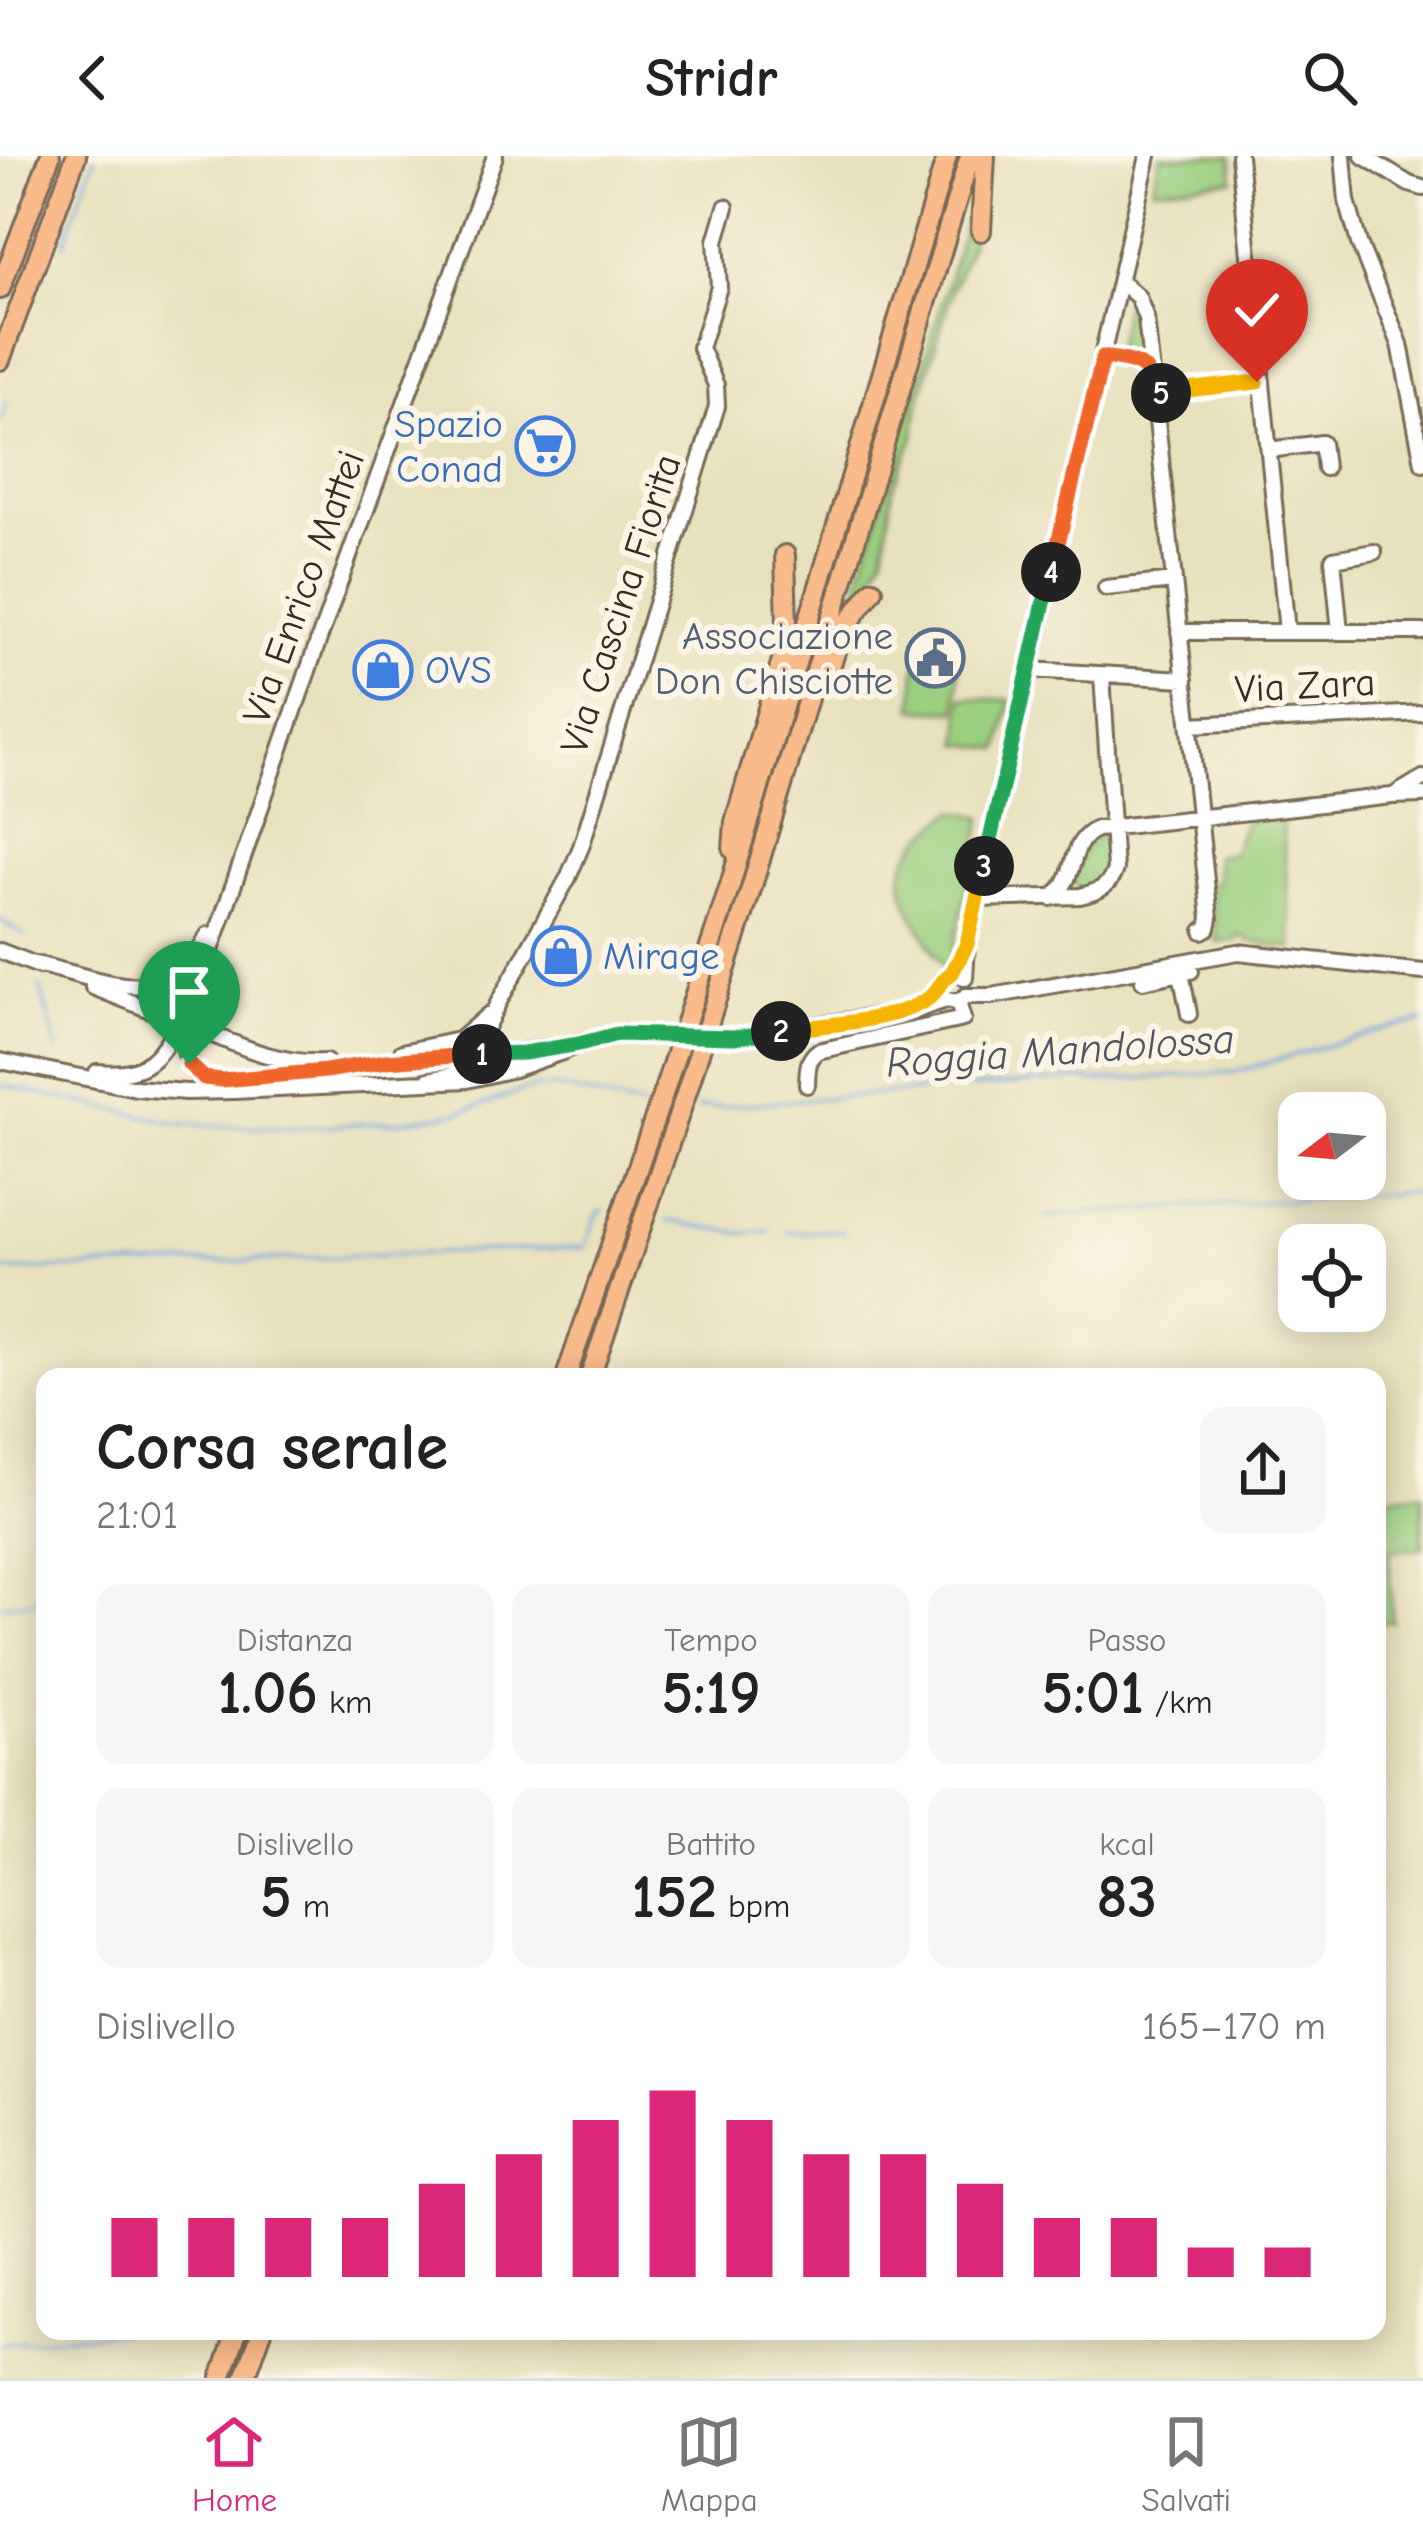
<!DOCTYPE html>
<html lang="it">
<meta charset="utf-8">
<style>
:root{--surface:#fff;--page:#f6f6f6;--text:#222;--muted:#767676;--line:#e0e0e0;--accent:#db2777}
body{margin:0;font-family:"Comic Neue",sans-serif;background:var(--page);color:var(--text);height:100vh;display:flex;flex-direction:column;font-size:45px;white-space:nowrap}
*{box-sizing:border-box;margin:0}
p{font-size:39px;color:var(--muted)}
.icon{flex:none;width:66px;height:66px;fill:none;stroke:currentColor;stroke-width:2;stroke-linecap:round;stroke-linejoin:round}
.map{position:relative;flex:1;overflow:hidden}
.details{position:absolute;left:36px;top:1212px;width:1350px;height:972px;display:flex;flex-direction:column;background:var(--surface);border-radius:24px;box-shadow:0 6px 30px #0003}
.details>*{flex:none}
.needle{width:78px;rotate:254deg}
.fabs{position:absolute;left:1278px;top:936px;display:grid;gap:24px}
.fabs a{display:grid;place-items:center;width:108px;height:108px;border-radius:24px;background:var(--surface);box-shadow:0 6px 30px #0003;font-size:60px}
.pin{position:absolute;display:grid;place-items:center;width:102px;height:102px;color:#fff;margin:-123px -51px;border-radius:50% 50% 50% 0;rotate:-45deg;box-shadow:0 0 12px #0007}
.pin .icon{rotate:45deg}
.km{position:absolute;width:60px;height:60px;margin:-30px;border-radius:50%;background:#222;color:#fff;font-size:33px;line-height:60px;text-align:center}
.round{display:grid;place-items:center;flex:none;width:126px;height:126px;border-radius:24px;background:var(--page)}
.head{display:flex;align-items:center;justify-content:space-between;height:204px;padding:0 60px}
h1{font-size:66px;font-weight:700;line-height:90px}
.figures{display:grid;grid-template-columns:repeat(3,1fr);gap:18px;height:204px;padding:12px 60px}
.figures div{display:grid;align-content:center;border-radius:24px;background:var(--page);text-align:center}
.figures b{font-size:60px;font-weight:700}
.figures small{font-size:33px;font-weight:400}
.figures p{font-size:33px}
.chart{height:336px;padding:24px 60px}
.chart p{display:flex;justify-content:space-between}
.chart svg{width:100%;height:216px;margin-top:12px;stroke:var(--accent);stroke-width:6}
header{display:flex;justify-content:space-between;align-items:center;height:156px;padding:0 60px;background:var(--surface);font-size:54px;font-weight:700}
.dock{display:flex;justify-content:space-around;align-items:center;height:168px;border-top:3px solid var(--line);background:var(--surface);font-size:33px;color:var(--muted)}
.dock a{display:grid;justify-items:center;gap:6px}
.dock .on{color:var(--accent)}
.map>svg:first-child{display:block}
.green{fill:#9bcf80;stroke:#6b7c4f;stroke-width:3}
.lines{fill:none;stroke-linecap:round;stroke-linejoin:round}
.stream{stroke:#72a4dd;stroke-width:3}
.minor-casing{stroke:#786a56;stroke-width:20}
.highway-casing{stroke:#786a56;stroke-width:24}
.minor{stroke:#fff;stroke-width:14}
.highway{stroke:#fabb8c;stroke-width:18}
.minor-bridge-casing{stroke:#786a56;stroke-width:20;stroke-linecap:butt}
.minor-bridge{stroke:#fff;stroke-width:14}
.split-1-casing{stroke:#fff;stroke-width:24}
.split-2-casing{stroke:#fff;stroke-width:24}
.split-3-casing{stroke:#fff;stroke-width:24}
.split-4-casing{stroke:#fff;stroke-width:24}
.split-5-casing{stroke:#fff;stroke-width:24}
.split-6-casing{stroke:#fff;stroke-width:24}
.split-1{stroke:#f0652b;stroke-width:15}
.split-2{stroke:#22a559;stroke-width:15}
.split-3{stroke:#f5b400;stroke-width:15}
.split-4{stroke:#22a559;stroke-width:15}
.split-5{stroke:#f0652b;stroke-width:15}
.split-6{stroke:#f5b400;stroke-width:15}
.labels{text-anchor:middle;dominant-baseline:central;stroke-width:12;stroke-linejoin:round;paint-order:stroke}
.shop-label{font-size:39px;fill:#366cbe;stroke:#fcf5e5;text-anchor:start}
.street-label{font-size:39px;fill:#3b2a1e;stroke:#fcf5e5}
.service-label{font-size:39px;fill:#4e5e75;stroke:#fcf5e5;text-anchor:end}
.water-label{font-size:42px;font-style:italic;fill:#4e5561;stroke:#fcf5e5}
</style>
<header><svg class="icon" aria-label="back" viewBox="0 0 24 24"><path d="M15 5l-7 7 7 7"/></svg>Stridr<svg class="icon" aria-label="search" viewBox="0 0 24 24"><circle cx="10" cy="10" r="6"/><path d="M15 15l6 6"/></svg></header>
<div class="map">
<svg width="1423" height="2222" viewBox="0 0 1423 2222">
<rect width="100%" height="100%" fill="#fcf5e5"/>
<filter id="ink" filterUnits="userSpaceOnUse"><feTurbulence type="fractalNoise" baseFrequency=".00833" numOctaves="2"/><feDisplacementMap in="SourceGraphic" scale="24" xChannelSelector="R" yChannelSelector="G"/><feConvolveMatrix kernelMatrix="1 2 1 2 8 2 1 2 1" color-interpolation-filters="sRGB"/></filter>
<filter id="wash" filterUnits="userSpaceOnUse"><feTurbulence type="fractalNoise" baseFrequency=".004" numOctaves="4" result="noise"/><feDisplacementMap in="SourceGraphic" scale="48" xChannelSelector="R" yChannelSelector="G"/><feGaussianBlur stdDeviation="2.7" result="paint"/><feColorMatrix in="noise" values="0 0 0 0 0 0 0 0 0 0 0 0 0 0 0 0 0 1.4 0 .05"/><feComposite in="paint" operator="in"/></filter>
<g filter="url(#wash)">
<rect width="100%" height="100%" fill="#e8e1be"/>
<path class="green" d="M1160 0H1231L1233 24 1153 32Z
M976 31 975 68 969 92 953 131 918 249 915 278 893 332 884 397 871 426 859 439 857 436 860 421Z
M1128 136 1138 148 1143 201 1114 198Z
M916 511 959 513 957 555 914 553Z
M962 542 1011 544 1000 593 960 588Z
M954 655 983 661 952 799 944 810C933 797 927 782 918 768 884 711 911 689 954 655Z
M1282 662 1292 792 1247 785 1246 781 1238 780 1237 784 1217 786 1211 729 1218 724 1216 700 1232 698 1245 665Z
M1103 677 1106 679C1109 711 1115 726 1080 734L1072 725 1087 687Z
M1423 1338V1392L1389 1395 1392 1466H1377V1341Z"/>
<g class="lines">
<path class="stream" d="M64 88 95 0
M0 266 6 247
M0 764 24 779
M40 831 58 896
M0 929 181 968 286 972 395 966 457 957 532 932 557 931 643 952
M697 952 1079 923 1098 925 1235 916 1385 873 1423 865
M1046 1060 1423 1036
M667 1065 743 1077 770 1075
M787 1076 844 1075
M0 1115 585 1091 597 1058 603 1055
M0 1449 45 1444
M0 2188 123 2175"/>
</g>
</g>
<g filter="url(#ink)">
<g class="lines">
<defs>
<path id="minor" d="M1239 0 1287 475
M1343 0 1347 45 1359 87 1400 188 1423 307
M1363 0 1409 28 1423 32
M1120 125 1138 141 1146 162 1210 762 1208 772 1203 775
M1103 201 1139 208 1151 221
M1154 238 1262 226
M1269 294 1322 287 1325 312
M1106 432 1174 425
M1179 476H1423
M1340 476 1333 403 1374 396
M1029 514 1185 523
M1190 569 1423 557
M1396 638 1423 622
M1051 742C1080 722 1066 686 1097 673L1392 640 1423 639
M977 743 1080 740C1098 736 1110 731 1115 713L1102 520
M0 795 39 810
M35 808C103 822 166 861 208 779
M1181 817 1189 858
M965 822 967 788 1148 0
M1143 825 1191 815 1189 805
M93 831 160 858
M920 847 939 832 941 825 952 817 962 798
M201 874C242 891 281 909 326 906
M734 881 912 855 946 844 958 846 966 840H992L1238 796 1423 816
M575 888 617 878H646
M402 896 459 884 488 859
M0 905 136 932 186 936 234 935 467 924 514 913 562 896 579 888
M378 905 508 898 553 891
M385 905 326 915 211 924 195 916 186 898 185 878 194 843 319 483 495 0
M97 916C150 922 160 899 184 858
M428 924 452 919 469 907 496 851 568 722 581 691 717 250 716 229 700 192 719 131 716 85 726 51
M807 929C808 915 806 904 818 895L963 863 958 846"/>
<path id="highway" d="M981 75 985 0
M0 133 50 0
M0 204 76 0
M830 511 843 474 873 434
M733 693 735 666 784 497 787 470 785 399
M566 1221 663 938 731 726 947 0
M590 1221 685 941 752 730 970 0
M221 2222 237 2175
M245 2222 262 2175"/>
</defs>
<use href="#minor" class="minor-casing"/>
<use href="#highway" class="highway-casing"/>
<use href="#minor" class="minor"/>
<use href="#highway" class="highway"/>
<defs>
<path id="minor-bridge" d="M160 858 201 874
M646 878 734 881"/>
</defs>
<use href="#minor-bridge" class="minor-bridge-casing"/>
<use href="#minor-bridge" class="minor-bridge"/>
</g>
</g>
<g class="lines" filter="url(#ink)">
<defs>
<path id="split-1" d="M189 908 204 922 222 924 326 915 386 905 482 898"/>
<path id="split-2" d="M482 898 524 897 579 888 617 878 734 881 781 875"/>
<path id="split-3" d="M781 875C822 869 892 866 926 844 939 836 940 824 952 817L967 788 984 710"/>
<path id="split-4" d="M984 710 1051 416"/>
<path id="split-5" d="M1051 416 1103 201C1132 206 1151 204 1154 238L1161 237"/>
<path id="split-6" d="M1161 237 1257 226"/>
</defs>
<use href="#split-1" class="split-1-casing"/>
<use href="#split-2" class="split-2-casing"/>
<use href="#split-3" class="split-3-casing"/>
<use href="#split-4" class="split-4-casing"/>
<use href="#split-5" class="split-5-casing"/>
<use href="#split-6" class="split-6-casing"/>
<use href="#split-1" class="split-1"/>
<use href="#split-2" class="split-2"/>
<use href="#split-3" class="split-3"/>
<use href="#split-4" class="split-4"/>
<use href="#split-5" class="split-5"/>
<use href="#split-6" class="split-6"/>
</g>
<defs>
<symbol id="supermarket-ring" viewBox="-11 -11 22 22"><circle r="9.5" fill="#fcf5e5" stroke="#3f7fe0" stroke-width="1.5"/><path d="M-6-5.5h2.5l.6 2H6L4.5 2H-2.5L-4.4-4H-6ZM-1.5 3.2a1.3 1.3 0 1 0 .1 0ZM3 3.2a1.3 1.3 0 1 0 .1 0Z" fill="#3f7fe0"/></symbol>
<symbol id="civic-ring" viewBox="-11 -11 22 22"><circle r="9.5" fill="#fcf5e5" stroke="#5c6f8a" stroke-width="1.5"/><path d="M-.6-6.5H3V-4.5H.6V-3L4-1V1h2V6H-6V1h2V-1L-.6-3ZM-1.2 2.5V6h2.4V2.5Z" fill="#5c6f8a"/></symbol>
<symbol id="shop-ring" viewBox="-11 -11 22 22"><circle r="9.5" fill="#fcf5e5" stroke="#3f7fe0" stroke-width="1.5"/><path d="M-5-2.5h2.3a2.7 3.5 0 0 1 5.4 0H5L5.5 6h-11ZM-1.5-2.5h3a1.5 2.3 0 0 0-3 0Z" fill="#3f7fe0"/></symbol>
</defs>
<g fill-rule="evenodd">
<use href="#supermarket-ring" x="512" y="257" width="66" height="66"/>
<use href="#civic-ring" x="902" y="469" width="66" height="66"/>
<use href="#shop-ring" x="350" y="481" width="66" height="66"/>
<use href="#shop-ring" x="528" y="767" width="66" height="66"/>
</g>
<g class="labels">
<g class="shop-label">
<text x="503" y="268" text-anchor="end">Spazio<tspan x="503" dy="45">Conad</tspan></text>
<text x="425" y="514">OVS</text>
<text x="603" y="800">Mirage</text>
</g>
<g class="street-label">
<text transform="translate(304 431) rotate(-70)">Via Enrico Mattei</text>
<text transform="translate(621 448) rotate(-72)">Via Cascina Fiorita</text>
<text transform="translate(1305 530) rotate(-3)">Via Zara</text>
</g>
<g class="service-label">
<text x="893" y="480">Associazione<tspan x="893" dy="45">Don Chisciotte</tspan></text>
</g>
<g class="water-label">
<text transform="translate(1060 895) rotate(-4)">Roggia Mandolossa</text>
</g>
</g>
</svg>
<div class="fabs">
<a><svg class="needle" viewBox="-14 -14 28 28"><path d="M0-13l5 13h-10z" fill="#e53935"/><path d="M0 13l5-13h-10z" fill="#767676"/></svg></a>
<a><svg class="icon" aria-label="locate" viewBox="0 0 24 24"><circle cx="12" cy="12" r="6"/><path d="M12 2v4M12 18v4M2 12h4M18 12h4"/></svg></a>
</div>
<div class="pin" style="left:189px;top:908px;background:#1e9e55"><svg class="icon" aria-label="arrive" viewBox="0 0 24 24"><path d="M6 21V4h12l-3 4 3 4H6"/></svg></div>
<div class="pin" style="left:1257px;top:226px;background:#d93025"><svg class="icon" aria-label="check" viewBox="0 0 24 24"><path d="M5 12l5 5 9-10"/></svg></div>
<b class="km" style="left:482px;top:898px">1</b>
<b class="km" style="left:781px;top:875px">2</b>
<b class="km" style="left:984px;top:710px">3</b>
<b class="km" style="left:1051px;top:416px">4</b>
<b class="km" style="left:1161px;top:237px">5</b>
<section class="details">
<div class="head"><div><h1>Corsa serale</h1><p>21:01</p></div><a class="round"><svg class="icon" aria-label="share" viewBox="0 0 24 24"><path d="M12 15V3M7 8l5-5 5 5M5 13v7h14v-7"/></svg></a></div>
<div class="figures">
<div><p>Distanza</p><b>1.06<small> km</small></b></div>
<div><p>Tempo</p><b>5:19</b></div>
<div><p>Passo</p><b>5:01<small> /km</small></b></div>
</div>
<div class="figures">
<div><p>Dislivello</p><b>5<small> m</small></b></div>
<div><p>Battito</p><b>152<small> bpm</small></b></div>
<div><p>kcal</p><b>83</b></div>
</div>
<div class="chart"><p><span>Dislivello</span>165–170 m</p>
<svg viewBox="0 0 160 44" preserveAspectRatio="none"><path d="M5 44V32M15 44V32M25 44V32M35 44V32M45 44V25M55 44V19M65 44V12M75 44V6M85 44V12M95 44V19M105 44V19M115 44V25M125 44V32M135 44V32M145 44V38M155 44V38"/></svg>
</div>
</section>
</div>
<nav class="dock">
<a class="on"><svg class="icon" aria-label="home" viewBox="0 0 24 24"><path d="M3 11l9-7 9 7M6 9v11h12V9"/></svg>Home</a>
<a><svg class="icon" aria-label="map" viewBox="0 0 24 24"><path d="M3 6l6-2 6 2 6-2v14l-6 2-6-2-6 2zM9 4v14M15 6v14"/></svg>Mappa</a>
<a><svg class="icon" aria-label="saved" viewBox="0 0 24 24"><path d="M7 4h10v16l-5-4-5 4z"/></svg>Salvati</a>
</nav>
